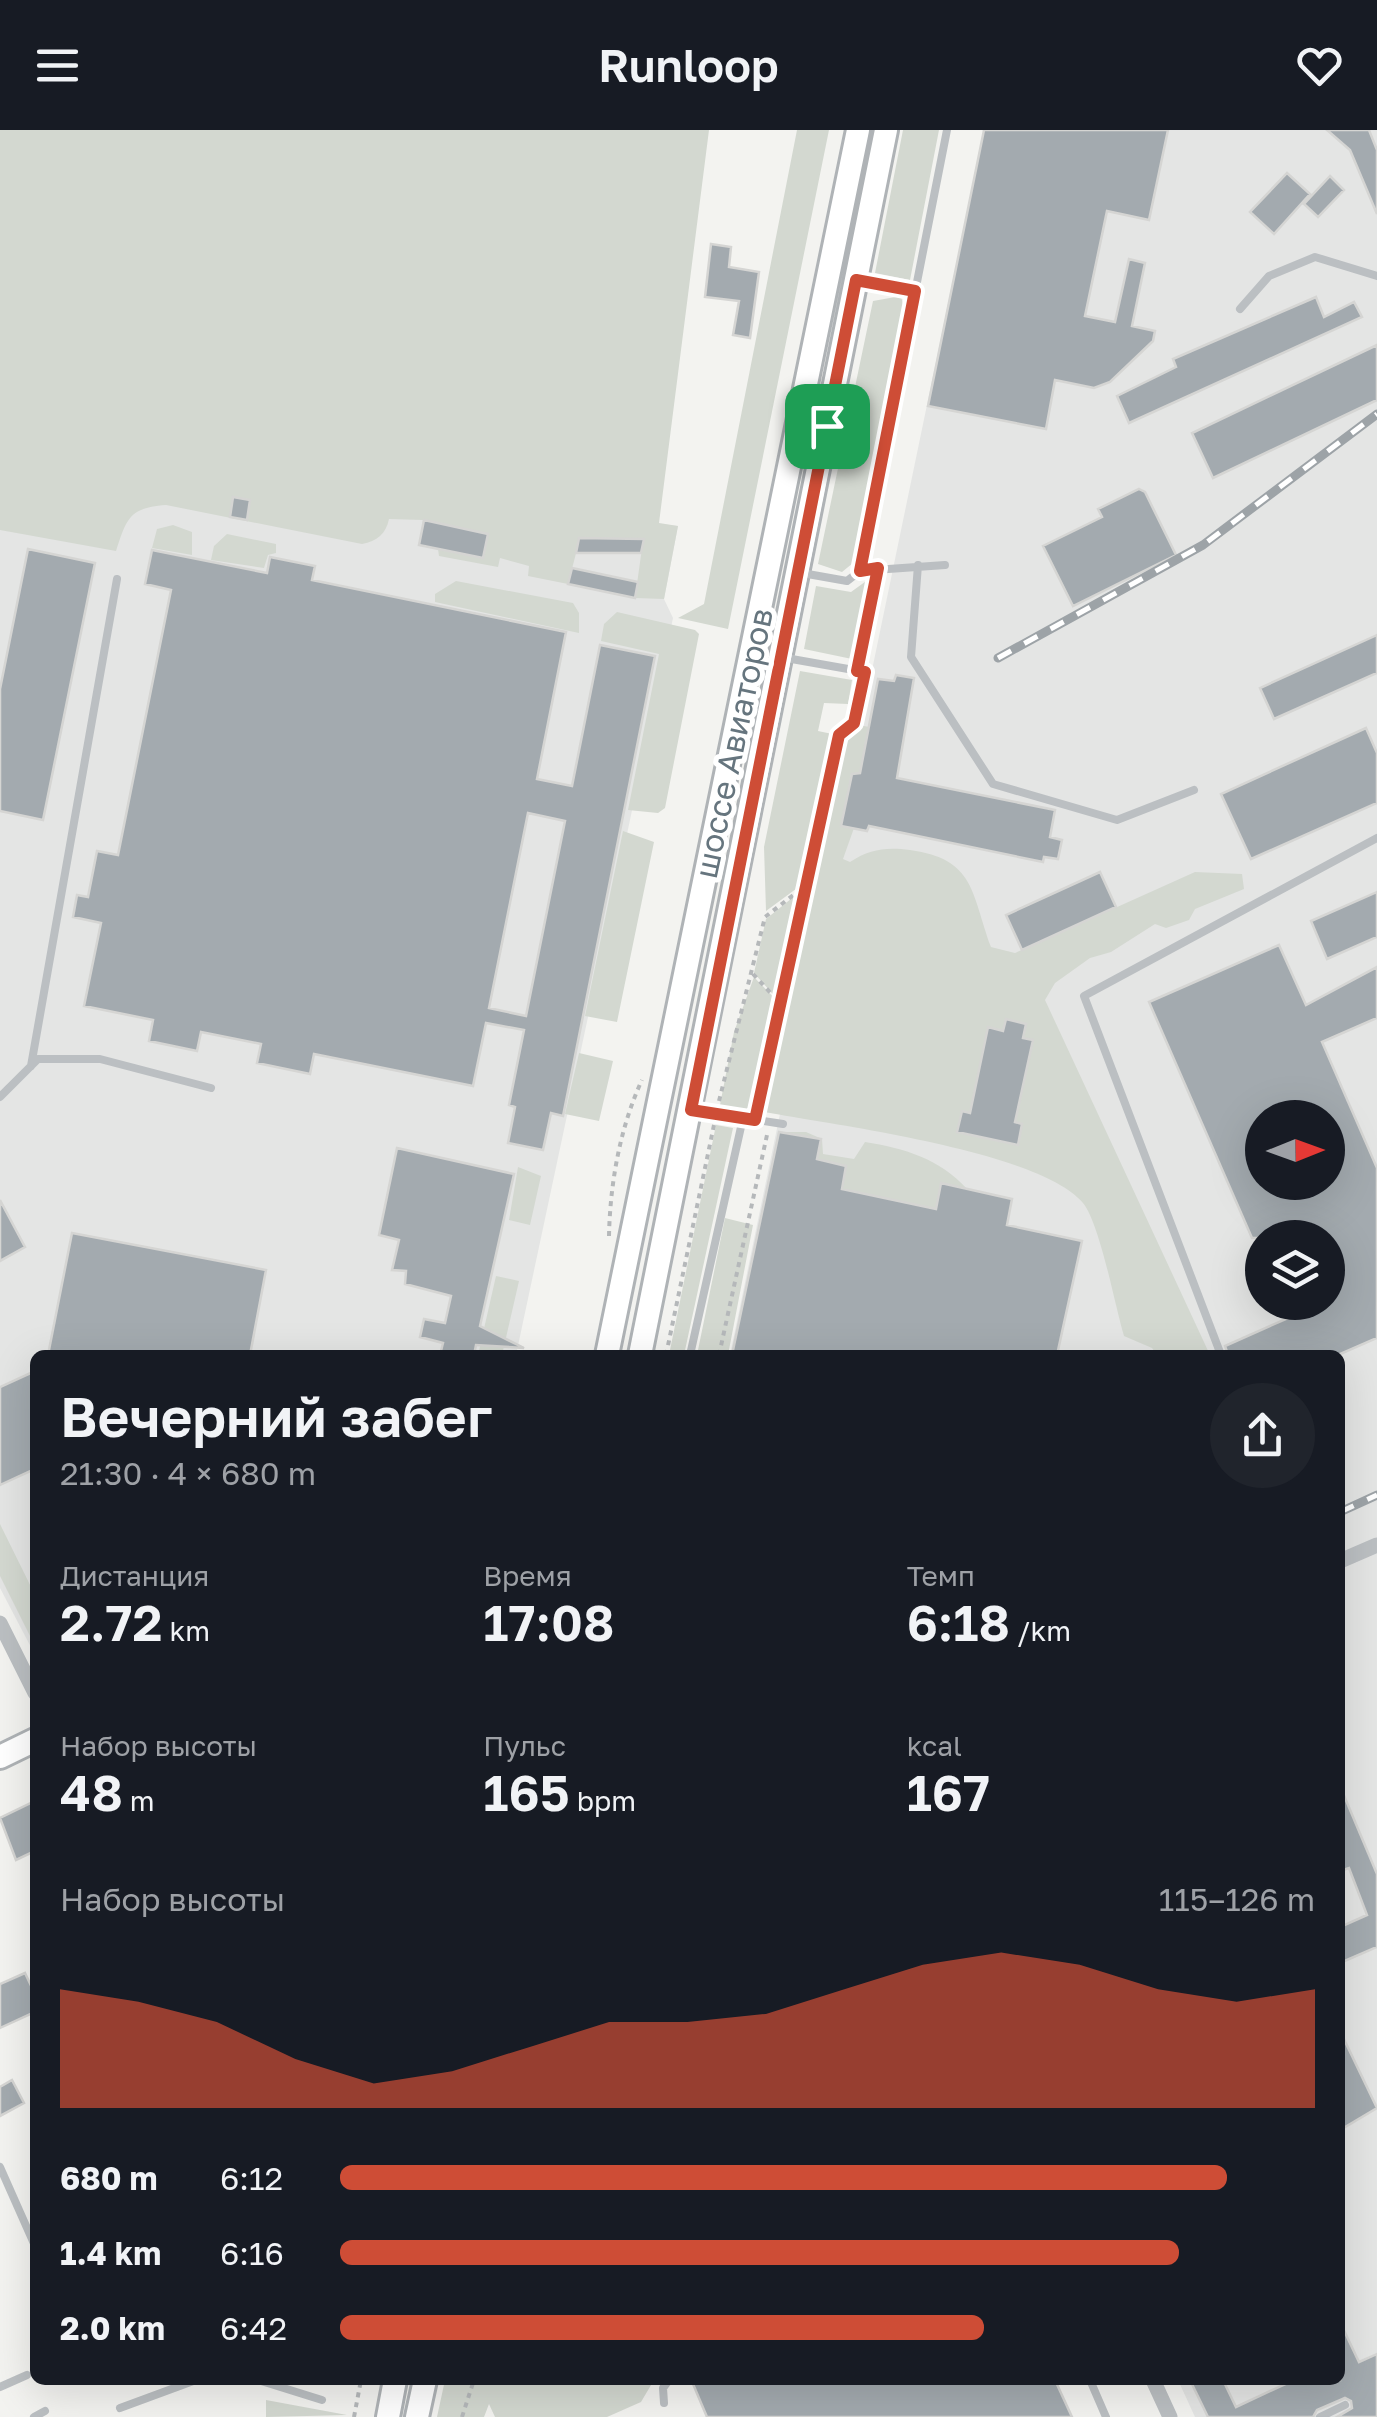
<!DOCTYPE html>
<html lang="ru">
<meta charset="utf-8">
<style>
:root{--surface:#171b24;--page:#20242c;--text:#f1f3f6;--muted:#9ea1a6;--accent:#ce4d36}
body{margin:0;font-family:"Golos Text",sans-serif;background:var(--page);color:var(--text);height:100vh;display:flex;flex-direction:column;font-size:38px;white-space:nowrap}
*{box-sizing:border-box;margin:0}
p{font-size:32px;color:var(--muted)}
.icon{flex:none;width:55px;height:55px;fill:none;stroke:currentColor;stroke-width:2;stroke-linecap:round;stroke-linejoin:round}
.map{position:relative;flex:1;overflow:hidden}
.drawer{position:absolute;left:30px;top:1220px;width:1315px;height:1035px;display:flex;flex-direction:column;background:var(--surface);border-radius:15px;box-shadow:0 10px 40px #0002}
.drawer>*{flex:none}
.needle{width:65px;rotate:89deg}
.fabs{position:absolute;left:1245px;top:970px;display:grid;gap:20px}
.fabs a{display:grid;place-items:center;width:100px;height:100px;border-radius:50%;background:var(--surface);box-shadow:0 10px 40px #0002;font-size:50px}
.pin{position:absolute;display:grid;place-items:center;width:85px;height:85px;color:#fff;margin:-42px;border-radius:20px;box-shadow:0 5px 15px #0006}
.round{display:grid;place-items:center;flex:none;width:105px;height:105px;border-radius:52px;background:var(--page)}
.head{display:flex;align-items:center;justify-content:space-between;height:170px;padding:0 30px}
h1{font-size:55px;font-weight:600;line-height:75px}
.figures{display:grid;grid-template-columns:repeat(3,1fr);gap:15px;height:170px;padding:10px 30px}
.figures div{display:grid;align-content:center}
.figures b{font-size:50px;font-weight:600}
.figures small{font-size:28px;font-weight:400}
.figures p{font-size:28px}
.chart{height:280px;padding:20px 30px}
.chart p{display:flex;justify-content:space-between}
.chart svg{width:100%;height:180px;margin-top:10px;fill:var(--accent);opacity:.7}
ul{padding:0 30px;list-style:none;font-size:32px}
li{display:grid;grid-template-columns:160px 120px 1fr;align-items:center;height:75px}
li i{height:25px;border-radius:12px;background:var(--accent)}
header{display:flex;justify-content:space-between;align-items:center;height:130px;padding:0 30px;background:var(--surface);font-size:45px;font-weight:600}
.map>svg:first-child{display:block}
.built{fill:#e4e5e4;fill-rule:evenodd}
.green{fill:#d3d8d0}
.building{fill:#a3aaaf;stroke:#d5d5d3;stroke-width:2.5;fill-rule:evenodd}
.lines{fill:none;stroke-linecap:round;stroke-linejoin:round}
.primary-casing{stroke:#afb3b6;stroke-width:28}
.path{stroke:#b5b8ba;stroke-width:4;stroke-dasharray:5 5;stroke-linecap:butt}
.service{stroke:#bbbfc2;stroke-width:8}
.minor{stroke:#bbbfc2;stroke-width:15}
.primary{stroke:#fff;stroke-width:22}
.rail-casing{stroke:#9da3a7;stroke-width:9}
.rail{stroke:#fff;stroke-width:5;stroke-dasharray:15;stroke-linecap:butt}
.route-casing{stroke:#fff;stroke-width:20}
.route{stroke:#ce4d36;stroke-width:12}
.labels{text-anchor:middle;dominant-baseline:central;stroke-width:10;stroke-linejoin:round;paint-order:stroke}
.street-label{font-size:32px;fill:#66757e;stroke:#fff}
</style>
<header><svg class="icon" aria-label="menu" viewBox="0 0 24 24"><path d="M4 6h16M4 12h16M4 18h16"/></svg>Runloop<svg class="icon" aria-label="heart" viewBox="0 0 24 24"><path d="M12 20l-8-8c-3-5 5-10 8-4 3-6 11-1 8 4z"/></svg></header>
<div class="map">
<svg width="1377" height="2287" viewBox="0 0 1377 2287">
<rect width="100%" height="100%" fill="#f3f3f0"/>
<path class="built" d="M984 0H1377V2287H1195L1178 2250H1340V1225H730ZM1262 988H1328V1052H1262ZM1262 1108H1328V1172H1262Z
M0 321 678 396 664 469 673 488 516 1225H35V1525L0 1458Z"/>
<path class="green" d="M0 0H709L659 393 678 396 664 469 635 468 643 411 580 408 568 454 528 446 529 436 500 428 498 437 439 426 438 419 419 415 423 390 389 389C386 404 377 411 362 414L166 375C130 378 127 387 116 421L0 400Z
M797 0H829L728 499 678 488 704 474Z
M903 0H939L910 150 875 143Z
M901 166 904 179 853 433 842 442 818 434 873 171Z
M173 395 192 402V425L152 418 157 399Z
M227 404 276 414V423L268 425 264 438 211 430 214 416Z
M869 449 852 529 804 519 816 456 851 462Z
M456 451 573 473 579 483V503L435 472V464Z
M617 482 695 500 699 504 665 678 658 683 628 680 659 524 601 511 604 494Z
M800 541 852 550 848 574 824 573 818 601 837 605 804 753 766 781 764 717Z
M854 594 869 597 860 643 851 644 841 696 854 698 843 729 850 732C870 719 886 717 910 720 975 729 971 762 991 817L1015 823 1195 742 1242 744 1244 759 1195 779 1189 790 1166 798 1155 794 1111 822 1090 828 1055 853 1045 870 1210 1225H1157L1152 1218 1124 1206C1115 1176 1100 1094 1083 1073 1038 1020 831 995 759 981L839 606Z
M623 701 654 712 617 892 585 886Z
M802 760 779 871 754 843 766 789Z
M754 847 779 873 755 981 720 975 734 902Z
M579 923 613 931 599 991 565 984Z
M716 995 733 998 684 1225H669Z
M778 1002H806L822 1009 823 1024 854 1029 865 1012C904 1018 940 1029 967 1059L941 1054 936 1079 842 1059 846 1036 817 1029 821 1009Z
M518 1037 541 1046 530 1095 509 1090Z
M725 1088 753 1095 728 1225H697Z
M496 1146 519 1151 502 1225H478Z
M0 1394 35 1465V1516L0 1446Z
M445 2250H654L641 2272 607 2287H495L489 2274 484 2287H437Z
M266 2270 347 2285 266 2287Z"/>
<path class="building" d="M984 0H1168L1149 90 1107 81 1085 186 1115 192 1129 129 1145 133 1132 196 1155 201 1153 211 1110 252 1094 258 1055 250 1046 299 928 276Z
M1327 0H1369L1377 20V84L1350 20Z
M1287 43 1310 64 1274 104 1250 82Z
M1330 46 1344 60 1318 87 1304 74Z
M711 114 731 117 729 137 759 142 750 208 733 205 739 171 705 167Z
M1316 167 1324 187 1354 172 1362 187 1129 293 1117 266 1176 237 1173 229Z
M1377 215V270L1213 348 1192 303Z
M1139 359 1145 362 1176 425 1073 476 1043 416 1102 387 1098 379Z
M233 367 250 370 247 390 230 387Z
M424 390 488 404 483 428 419 415Z
M579 408 644 409 641 423H576Z
M28 419 95 433 43 690 0 681V559Z
M152 420 267 443 270 427 315 436 312 450 566 502 537 649 572 656 600 515 655 526 563 986 551 983 543 1020 508 1013 515 977 509 975 524 900 486 893 473 956 314 924 310 944 257 933 261 914 201 902 197 921 149 911 153 890 84 876 101 793 73 787 77 765 88 767 97 721 118 725 171 460 145 454ZM528 683 565 691 526 886 489 878Z
M572 438 638 452 635 468 568 454Z
M1377 505V543L1274 589 1260 558Z
M896 545 914 548 897 648 1055 680 1050 707 1062 710 1058 729 1044 727 1043 732 869 696 867 701 841 696 852 644 860 643 878 549 894 551Z
M1366 598 1377 623V673L1251 729 1221 664Z
M1100 742 1116 777 1022 820 1006 785Z
M1377 762V807L1327 829 1311 791Z
M1279 815 1306 875 1377 837V888L1322 912 1377 1038V1208L1338 1225H1228L1225 1216 1288 1188 1281 1172H1328V1108H1252L1149 872ZM1262 988H1328V1052H1262Z
M1006 889 1026 894 1023 908 1033 910 1015 992 1022 994 1018 1015 957 1002 962 981 970 983 988 897 1003 901Z
M779 1002 821 1009 817 1029 846 1036 842 1059 936 1079 941 1053 1012 1069 1007 1095 1082 1111 1057 1225H732Z
M397 1018 514 1044 480 1196 524 1218 476 1215 474 1225H440L443 1213 420 1207 424 1189 445 1193 451 1166 405 1154 406 1141 392 1140 399 1110 379 1105Z
M0 1070 25 1117 0 1131Z
M72 1103 266 1140 250 1225H48Z
M35 1241V1339L0 1355V1257Z
M1340 1656 1377 1744V1817L1340 1833V1797L1367 1785 1349 1738 1340 1741Z
M35 1671V1721L16 1730 0 1688Z
M25 1843 35 1864V1882L0 1898V1854Z
M1340 1901 1377 1978 1340 2000Z
M12 1950 24 1973 0 1986V1957Z
M1340 2192 1359 2232 1377 2224V2287H1337L1352 2278 1351 2271 1345 2268 1317 2280 1313 2287H1208L1190 2250H1223L1236 2277 1294 2250H1340Z
M702 2250H1055L1072 2287H707L693 2254Z"/>
<g class="lines">
<defs>
<path id="primary" d="M607 1225 858 0
M640 1225 886 0
M0 1627 35 1610
M388 2287 395 2250
M417 2287 425 2250"/>
</defs>
<use href="#primary" class="primary-casing"/>
<path class="path" d="M859 531 875 452
M753 844 780 873
M719 971 765 787 805 756
M757 979 839 605 845 600
M609 1106C610 1054 620 997 642 950
M666 1225 714 995
M719 1225 767 1005
M354 2287 361 2250
M462 2287 474 2250"/>
<path class="service" d="M860 151 915 161
M1240 179 1269 146 1315 127 1377 146
M918 435 911 527 993 654 1117 690 1194 660
M860 441 945 435
M802 443 847 451 860 441 947 0
M786 528 865 542 854 593
M31 936 117 449
M0 967 38 929H100L211 958
M691 980 783 994
M690 1225 743 988
M1221 1225 1084 866 1377 708
M0 2037 35 2116
M258 2250 322 2270
M1090 2250 1106 2287
M0 2257 27 2245
M664 2273 663 2258 669 2250
M120 2278 196 2250
M34 2287 45 2281
M1320 2287 1345 2275"/>
<path class="minor" d="M1340 1431 1377 1415
M0 1493 35 1563
M1153 2250 1170 2287"/>
<use href="#primary" class="primary"/>
<defs>
<path id="rail" d="M998 528 1203 415 1377 284
M1340 1382 1377 1365"/>
</defs>
<use href="#rail" class="rail-casing"/>
<use href="#rail" class="rail"/>
</g>
<g class="lines">
<defs>
<path id="route" d="M856 150 915 161 860 441 878 438 857 541 865 542 854 593 839 605 755 990 691 980Z"/>
</defs>
<use href="#route" class="route-casing"/>
<use href="#route" class="route"/>
</g>
<g class="labels">
<g class="street-label">
<text transform="translate(733 613) rotate(-78)">шоссе Авиаторов</text>
</g>
</g>
</svg>
<div class="fabs">
<a><svg class="needle" viewBox="-14 -14 28 28"><path d="M0-13l5 13h-10z" fill="#e53935"/><path d="M0 13l5-13h-10z" fill="#9ea1a6"/></svg></a>
<a><svg class="icon" aria-label="layers" viewBox="0 0 24 24"><path d="M12 4l9 5-9 5-9-5zM3 14l9 5 9-5"/></svg></a>
</div>
<div class="pin" style="left:827px;top:296px;background:#1e9e55"><svg class="icon" aria-label="arrive" viewBox="0 0 24 24"><path d="M6 21V4h12l-3 4 3 4H6"/></svg></div>
<section class="drawer">
<div class="head"><div><h1>Вечерний забег</h1><p>21:30 · 4 × 680 m</p></div><a class="round"><svg class="icon" aria-label="share" viewBox="0 0 24 24"><path d="M12 15V3M7 8l5-5 5 5M5 13v7h14v-7"/></svg></a></div>
<div class="figures">
<div><p>Дистанция</p><b>2.72<small> km</small></b></div>
<div><p>Время</p><b>17:08</b></div>
<div><p>Темп</p><b>6:18<small> /km</small></b></div>
</div>
<div class="figures">
<div><p>Набор высоты</p><b>48<small> m</small></b></div>
<div><p>Пульс</p><b>165<small> bpm</small></b></div>
<div><p>kcal</p><b>167</b></div>
</div>
<div class="chart"><p><span>Набор высоты</span>115–126 m</p>
<svg viewBox="0 0 160 44" preserveAspectRatio="none"><path d="M0 44V15L10 18L20 23L30 32L40 38L50 35L60 29L70 23L80 23L90 21L100 15L110 9L120 6L130 9L140 15L150 18L160 15V44z"/></svg>
</div>
<ul>
<li><b>680 m</b>6:12<i style="width:91%"></i></li>
<li><b>1.4 km</b>6:16<i style="width:86%"></i></li>
<li><b>2.0 km</b>6:42<i style="width:66%"></i></li>
</ul>
</section>
</div>
